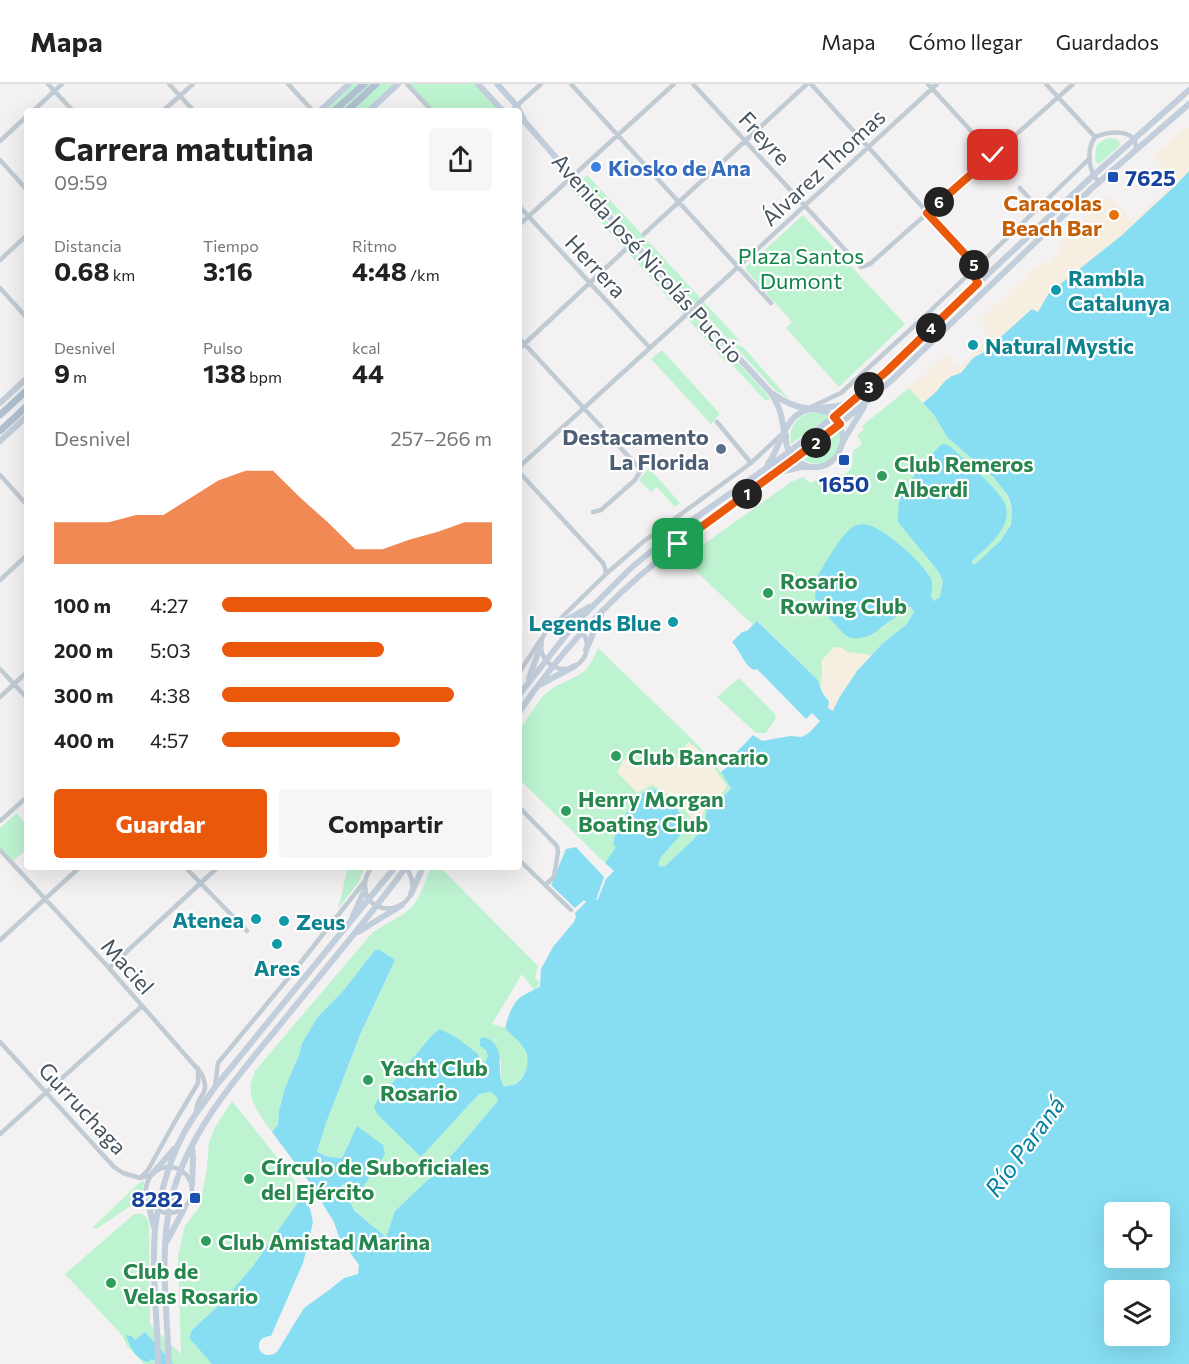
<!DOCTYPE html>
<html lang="es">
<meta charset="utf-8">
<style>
:root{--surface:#fff;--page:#f6f6f6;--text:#222;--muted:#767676;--line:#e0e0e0;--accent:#ea580c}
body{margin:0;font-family:Commissioner,sans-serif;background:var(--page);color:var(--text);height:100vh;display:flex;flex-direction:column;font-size:22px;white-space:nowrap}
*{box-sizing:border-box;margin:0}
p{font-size:20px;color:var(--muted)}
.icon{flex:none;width:33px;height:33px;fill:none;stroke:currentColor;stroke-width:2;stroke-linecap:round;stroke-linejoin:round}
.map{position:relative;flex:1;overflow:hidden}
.side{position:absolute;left:24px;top:24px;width:498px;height:762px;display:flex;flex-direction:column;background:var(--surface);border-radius:6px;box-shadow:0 6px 24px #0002}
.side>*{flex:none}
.buttons{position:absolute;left:1104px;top:1118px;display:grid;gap:12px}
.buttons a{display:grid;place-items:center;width:66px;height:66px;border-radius:6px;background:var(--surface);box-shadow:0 6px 24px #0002;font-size:30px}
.pin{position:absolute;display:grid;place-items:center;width:51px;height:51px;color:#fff;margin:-26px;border-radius:12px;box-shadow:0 3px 9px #0006}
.km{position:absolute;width:30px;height:30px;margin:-15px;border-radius:50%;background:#222;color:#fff;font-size:16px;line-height:30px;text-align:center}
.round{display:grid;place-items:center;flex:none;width:63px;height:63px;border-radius:6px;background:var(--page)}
.overview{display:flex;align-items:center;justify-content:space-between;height:102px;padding:0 30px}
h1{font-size:33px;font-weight:700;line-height:45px}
.metrics{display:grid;grid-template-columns:repeat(3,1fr);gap:9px;height:102px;padding:6px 30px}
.metrics div{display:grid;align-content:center}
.metrics b{font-size:26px;font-weight:700}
.metrics small{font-size:16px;font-weight:400}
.metrics p{font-size:16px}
.chart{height:168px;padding:12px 30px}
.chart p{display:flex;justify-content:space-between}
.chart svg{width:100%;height:108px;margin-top:6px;fill:var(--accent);opacity:.7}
.button{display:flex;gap:12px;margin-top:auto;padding:12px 30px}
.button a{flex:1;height:69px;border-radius:6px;background:var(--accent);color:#fff;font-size:24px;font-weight:700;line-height:69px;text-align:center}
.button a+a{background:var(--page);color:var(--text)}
ul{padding:0 30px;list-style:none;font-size:20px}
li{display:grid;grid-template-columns:96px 72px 1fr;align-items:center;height:45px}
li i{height:15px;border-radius:8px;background:var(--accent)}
header{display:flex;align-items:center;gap:36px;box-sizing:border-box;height:84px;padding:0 30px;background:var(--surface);border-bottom:2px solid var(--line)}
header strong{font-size:28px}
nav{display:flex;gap:33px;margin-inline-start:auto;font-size:21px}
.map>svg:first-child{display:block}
.green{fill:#bdf3d1}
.sand{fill:#f5eee1}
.water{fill:#87def3;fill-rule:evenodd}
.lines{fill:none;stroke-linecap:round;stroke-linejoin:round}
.street{stroke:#c1cbd3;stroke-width:4.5}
.secondary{stroke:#c2cedb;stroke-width:6}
.primary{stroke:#afc1d1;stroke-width:7}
.street-bridge{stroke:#c1cbd3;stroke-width:4.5}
.route-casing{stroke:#fff;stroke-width:12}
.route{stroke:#ea580c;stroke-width:8}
.shop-dot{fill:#3f7fe0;stroke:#fff;stroke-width:2}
.transit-dot{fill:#1a4fb4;stroke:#fff;stroke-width:2}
.food-dot{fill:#e8710a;stroke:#fff;stroke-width:2}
.culture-dot{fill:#0f9aa8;stroke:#fff;stroke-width:2}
.service-dot{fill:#5c6f8a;stroke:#fff;stroke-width:2}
.leisure-dot{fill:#2e9e5b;stroke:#fff;stroke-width:2}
.labels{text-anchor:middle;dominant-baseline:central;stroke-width:4.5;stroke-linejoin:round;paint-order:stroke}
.street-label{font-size:22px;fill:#475460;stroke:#fff}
.shop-label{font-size:22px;font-weight:bold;fill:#366cbe;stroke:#fff;text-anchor:start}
.transit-label{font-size:22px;font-weight:bold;fill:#164399;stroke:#fff;text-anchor:start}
.food-label{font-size:22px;font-weight:bold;fill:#c56008;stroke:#fff;text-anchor:end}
.park-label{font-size:22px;fill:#108348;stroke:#fff}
.culture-label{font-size:22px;font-weight:bold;fill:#0d838f;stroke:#fff;text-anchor:start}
.service-label{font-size:22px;font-weight:bold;fill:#4e5e75;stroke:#fff;text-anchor:end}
.leisure-label{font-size:22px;font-weight:bold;fill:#27864d;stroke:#fff;text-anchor:start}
.water-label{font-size:24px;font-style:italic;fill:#0380a0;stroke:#fff}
</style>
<header>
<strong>Mapa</strong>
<nav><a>Mapa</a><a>Cómo llegar</a><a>Guardados</a></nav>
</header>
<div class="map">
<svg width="1189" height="1280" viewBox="0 0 1189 1280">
<rect width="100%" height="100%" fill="#f3f1f1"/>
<path class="green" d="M349 0H398L369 27H320Z
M407 0H478L503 27H432Z
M1111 54 1118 56 1121 61 1100 79 1098 80 1095 76 1096 62 1105 55Z
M586 92H588L740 257 727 254 584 98 583 96Z
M573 103 576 104 765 308 770 316H765L729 277 727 279 571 105Z
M803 131 905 240 839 303 786 244 792 238 746 186V183Z
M732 259 743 263 790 316 775 306Z
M662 266 720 330 711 340 651 275Z
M909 304C917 313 927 321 934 331 939 338 942 348 949 354 970 377 1029 409 1007 447 1000 459 989 468 979 477L975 480 972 479V477L996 453 1003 442 923 380 905 407 923 469 938 487 943 497 940 513 934 517 931 513 932 506 927 487 893 455 852 443C832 468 819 481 815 514L839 544 881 545 905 525 911 523 914 528 906 541 883 559 857 587 839 614 833 628 817 595 758 537 753 541 683 475 791 398 803 393 810 399 820 394H829L847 389 852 383 853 367 862 360 857 351 864 346 862 342Z
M813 328 821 329 828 333 791 360C788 343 796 332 813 328Z
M839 347C843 371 825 387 803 376Z
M649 384 680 419 675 423 658 404H655L651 408 639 396Z
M598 564 697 660 721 688 731 703 721 715 707 725 704 742 693 756 665 782 661 783 658 780 661 773 687 744 689 739 665 712 649 705 636 713 615 749 613 759 617 763 605 779 519 695V646L543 612 554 603 577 592 586 586 593 575Z
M739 594 774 629 776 634 766 649H756L717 613Z
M17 729 27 741V765L13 777 0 763V744Z
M348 783H365L358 799 338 825Z
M431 783H440L538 882 535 894 540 899 534 906 522 890 492 940 505 944 525 964 528 977 526 987 520 996 513 1001 504 1003 501 997V976L480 962 486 966 488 972 485 978 480 980 479 978V974L440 945 433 950 377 1017 421 1073 479 1010 489 1008 496 1012 498 1017 458 1064 434 1090 395 1127 386 1153 370 1140 354 1125 342 1101 350 1097 360 1103 350 1055 342 1074 329 1073 317 1068 326 1039 361 950 395 876 380 866H375L343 907 319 933 302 959 299 971 285 1004 279 1027 278 1041 272 1048C260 1032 242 1010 255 989L254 988 373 848 402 831 412 823 419 813Z
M232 1017 288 1087 303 1111 253 1182 220 1220 192 1246 189 1254 212 1280H174L145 1248 135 1256 151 1275 159 1280H144L128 1263 121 1250 65 1190 133 1131C141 1127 145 1131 149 1138L150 1240 181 1270 178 1172 185 1142 200 1122 207 1084 209 1059 214 1045Z
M144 1097 143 1110 145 1118 132 1121 96 1145 93 1143 139 1099Z"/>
<path class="sand" d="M1187 42 1189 44V122L947 353 934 331 909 304 946 270 958 284 989 255 984 249 987 243 980 236 1041 178 1047 180 1064 162 1059 158 1108 112 1132 137 1175 99 1152 73Z
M834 563H840L848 568 872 571C856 588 843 606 833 628 813 613 825 595 821 577Z
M688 658C704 668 716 686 727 702L721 710 706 720 699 743 694 742C690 725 668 708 652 701L637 709 617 688 624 675 646 682 672 679 682 668Z"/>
<path class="water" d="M1189 87V1280H212L189 1254 192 1246 220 1220 253 1182 303 1111 310 1125 313 1138 309 1156 303 1179 271 1252C250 1253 259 1280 277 1268L304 1224 329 1206 344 1194 358 1190 359 1181 339 1153 334 1138 324 1122 316 1107 272 1048 278 1041 279 1027 285 1004 299 971 302 959 318 933 343 907 375 866H380L395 876 361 949 326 1039 317 1068 329 1073 342 1074 357 1042 383 1061 385 1070 363 1103H360L350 1097 342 1101 354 1126 370 1140 386 1153 395 1127 434 1090 458 1064 498 1017 496 1012 490 1008 479 1010 421 1073 377 1030 374 1023 377 1017 433 950 440 945 457 954 478 970 479 978 480 980 485 978 488 972 486 966 480 962V955L484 953C509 962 494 987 504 1003 506 1002 512 1001 514 1001 526 995 531 977 525 966 522 959 510 950 505 944 508 933 512 919 522 912 528 908 534 907 540 902L541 885 553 863 574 838 576 833 575 829 586 818 584 816 575 824 551 801 566 765 576 763 604 793 596 816 598 815 606 795 614 787 605 779 616 763 613 760 616 746 636 713 649 705 656 706 665 712 689 739 687 744 661 773 658 780 661 783 665 782 693 756 704 742 707 725 721 715 731 704 721 688 732 679 730 675 753 651 762 657 790 652 802 653 810 648 820 637 812 629 806 635 757 585 754 586C743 580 740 566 732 558L742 548 747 547 757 537 817 595C822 605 820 608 829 617L828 624 833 627 839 614 857 587 883 559 906 541 914 528 911 523H909L874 549C868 553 858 555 851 554 841 551 821 523 815 514 815 508 816 501 817 495 821 484 844 447 854 442 856 441 861 440 863 440 880 440 924 479 931 495 933 501 932 507 931 513L934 517 940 513 943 497 938 487 898 438C898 433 898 425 899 419 904 401 927 374 941 361L945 360 950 362C963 375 999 405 1005 420 1008 427 1007 436 1003 443 997 455 985 465 975 474L972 477V479L975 480 979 477 1001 456 1007 447 1011 440 1012 428 1011 421 1008 412 994 394 947 353 934 331 923 319 935 309 945 297 952 292 961 289 973 274 984 268 1032 225 1038 228 1049 209 1121 152 1178 99ZM1114 1128H1160V1173H1114ZM1114 1206H1160V1251H1114Z
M145 1248 174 1280H159L151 1275 148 1278C137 1276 129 1262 126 1251L131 1252 135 1256Z"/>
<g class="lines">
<path class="street" d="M48 0 73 27
M169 0 194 27
M288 0 313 27
M407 0 432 27
M571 0 771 219
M693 0 861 183 870 180 1073 0
M811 0 975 181
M928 0 993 71
M1046 0 1095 53
M33 27 62 0
M163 27 193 0
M511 27 541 0
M0 57 27 32
M0 76 27 106
M1099 98C1088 87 1086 67 1095 53 1109 47 1137 44 1136 65
M1020 104 1038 124
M519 122 650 264
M519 141 674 0
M644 150 807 0
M0 176 27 151
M0 204 27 234
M702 216 937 0
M519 254 641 386 635 396 601 426 593 428
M519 265 625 166
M809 324 841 309 925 232 973 186 975 181 980 180 1090 74
M717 338 751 379
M519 383 685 232
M519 388 603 479 605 484 606 490
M0 391 27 421
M0 496 27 471
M541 562a23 23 0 1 1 46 0a23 23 0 1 1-46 0Z
M554 541 606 490 644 457 751 379 781 351
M0 585 27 614
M519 589 541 555
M0 613 27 588
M519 723 557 762 558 768 554 793 545 801
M0 737 27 713
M0 766 109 884 201 989C212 1012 197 1009 196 1028
M519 776 571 826
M185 783 247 847
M372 783C367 789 364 796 365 805 371 841 432 823 406 783
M0 856 80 783
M109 884 218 783
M0 958 114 1083 123 1089 140 1094 151 1091
M215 1003 218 979 290 892 365 797
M0 1050 142 922
M146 1106a23 23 0 1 1 46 0a23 23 0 1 1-46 0Z
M142 1092 148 1086 173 1041 195 1004 198 999V984"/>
<path class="secondary" d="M478 0 503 27
M497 0 517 22 525 38 572 92 771 309C782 326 782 335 785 355
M320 27 349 0
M369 27 398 0
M773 310C784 318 794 323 807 324
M0 319 27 294
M818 326C834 328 842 340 843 356
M786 351C785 365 792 377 807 382
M0 357 27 332
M768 380C780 364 784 334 804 327 815 323 826 324 837 322 841 321 846 319 850 318
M779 388 802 383H818L826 381 832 377 838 371 843 357 864 323
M561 539 589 523
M586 566 601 531
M529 594 541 561
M541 600 575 582
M519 611 574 541 632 483 671 451 789 368 854 316 1086 98 1189 6
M519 628C558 571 605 519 660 475 702 440 747 410 791 377 827 351 861 323 894 294L1091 105 1189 20
M411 810 423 783
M353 832 365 805
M358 848 402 821
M153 1089 174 1065
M192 1101 193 1075 192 1063
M147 1115 154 1143
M167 1157 185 1123
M158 1280C158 1236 151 1190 155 1146 159 1110 171 1068 191 1037 198 1026 207 1015 215 1003L395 783
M169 1280C167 1227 159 1168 171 1116 186 1052 234 996 275 947 319 892 365 839 406 783"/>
<path class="primary" d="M334 27 364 0
M347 27 376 0
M0 331 27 306
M0 347 27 322"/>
<path class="street-bridge" d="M685 232 702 216"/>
</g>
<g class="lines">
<defs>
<path id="route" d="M678 460 794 375 840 340 834 333 887 287 978 199C974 193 972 188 975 181L927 129 993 71"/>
</defs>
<use href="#route" class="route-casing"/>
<use href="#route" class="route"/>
</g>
<circle class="shop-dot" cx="596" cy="83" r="6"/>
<g class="transit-dot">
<rect x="1107" y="87" width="12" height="12" rx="3"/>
<rect x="838" y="370" width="12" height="12" rx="3"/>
<rect x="189" y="1108" width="12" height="12" rx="3"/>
</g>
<circle class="food-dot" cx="1114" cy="131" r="6"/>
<g class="culture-dot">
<circle cx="1056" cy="206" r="6"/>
<circle cx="973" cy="261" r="6"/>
<circle cx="673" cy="538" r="6"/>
<circle cx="256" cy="835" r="6"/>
<circle cx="284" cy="837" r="6"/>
<circle cx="277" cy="860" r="6"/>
</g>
<circle class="service-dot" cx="721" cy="365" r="6"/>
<g class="leisure-dot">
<circle cx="882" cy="392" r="6"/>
<circle cx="768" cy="509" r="6"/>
<circle cx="616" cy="672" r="6"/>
<circle cx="566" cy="727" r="6"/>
<circle cx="368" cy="996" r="6"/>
<circle cx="249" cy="1095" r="6"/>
<circle cx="206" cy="1157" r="6"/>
<circle cx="111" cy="1199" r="6"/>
</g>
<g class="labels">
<g class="street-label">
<text transform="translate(765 54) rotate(47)">Freyre</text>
<text transform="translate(823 83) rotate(-43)">Álvarez Thomas</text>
<text transform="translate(648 174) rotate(48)">Avenida José Nicolás Puccio</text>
<text transform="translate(596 182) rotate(47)">Herrera</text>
<text transform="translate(128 882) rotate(48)">Maciel</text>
<text transform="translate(83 1024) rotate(47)">Gurruchaga</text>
</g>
<g class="shop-label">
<text x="608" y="83">Kiosko de Ana</text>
</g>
<g class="transit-label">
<text x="1125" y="93">7625</text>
<text x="844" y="399" text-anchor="middle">1650</text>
<text x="183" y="1114" text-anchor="end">8282</text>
</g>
<g class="food-label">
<text x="1102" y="118">Caracolas<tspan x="1102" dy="25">Beach Bar</tspan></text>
</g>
<g class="park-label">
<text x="801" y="171">Plaza Santos<tspan x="801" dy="25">Dumont</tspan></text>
</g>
<g class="culture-label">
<text x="1068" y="193">Rambla<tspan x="1068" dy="25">Catalunya</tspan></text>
<text x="985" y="261">Natural Mystic</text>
<text x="661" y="538" text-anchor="end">Legends Blue</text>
<text x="244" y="835" text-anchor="end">Atenea</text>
<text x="296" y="837">Zeus</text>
<text x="277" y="883" text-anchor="middle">Ares</text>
</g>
<g class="service-label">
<text x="709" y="352">Destacamento<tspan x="709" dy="25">La Florida</tspan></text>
</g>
<g class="leisure-label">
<text x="894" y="379">Club Remeros<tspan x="894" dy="25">Alberdi</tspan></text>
<text x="780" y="496">Rosario<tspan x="780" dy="25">Rowing Club</tspan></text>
<text x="628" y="672">Club Bancario</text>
<text x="578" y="714">Henry Morgan<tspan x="578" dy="25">Boating Club</tspan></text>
<text x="380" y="983">Yacht Club<tspan x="380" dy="25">Rosario</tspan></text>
<text x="261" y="1082">Círculo de Suboficiales<tspan x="261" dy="25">del Ejército</tspan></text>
<text x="218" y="1157">Club Amistad Marina</text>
<text x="123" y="1186">Club de<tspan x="123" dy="25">Velas Rosario</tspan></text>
</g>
<g class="water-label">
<text transform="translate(1024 1062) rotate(-54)">Río Paraná</text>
</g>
</g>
</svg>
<div class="buttons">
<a><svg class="icon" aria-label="locate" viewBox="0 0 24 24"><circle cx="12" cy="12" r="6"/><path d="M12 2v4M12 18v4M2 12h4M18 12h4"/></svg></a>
<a><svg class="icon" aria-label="layers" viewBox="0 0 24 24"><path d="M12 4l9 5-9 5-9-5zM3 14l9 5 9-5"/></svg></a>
</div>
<div class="pin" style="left:678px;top:460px;background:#1e9e55"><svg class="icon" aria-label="arrive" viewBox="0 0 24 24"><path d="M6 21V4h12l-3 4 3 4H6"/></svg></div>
<div class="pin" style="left:993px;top:71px;background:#d93025"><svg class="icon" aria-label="check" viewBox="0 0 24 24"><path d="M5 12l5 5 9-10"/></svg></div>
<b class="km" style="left:747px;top:410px">1</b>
<b class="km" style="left:816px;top:359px">2</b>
<b class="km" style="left:869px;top:303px">3</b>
<b class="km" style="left:931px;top:244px">4</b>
<b class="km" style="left:974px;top:181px">5</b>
<b class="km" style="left:939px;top:118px">6</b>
<section class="side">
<div class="overview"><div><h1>Carrera matutina</h1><p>09:59</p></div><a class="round"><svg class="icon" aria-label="share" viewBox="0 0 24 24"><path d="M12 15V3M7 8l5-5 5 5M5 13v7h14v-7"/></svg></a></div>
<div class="metrics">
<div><p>Distancia</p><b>0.68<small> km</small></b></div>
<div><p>Tiempo</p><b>3:16</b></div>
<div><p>Ritmo</p><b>4:48<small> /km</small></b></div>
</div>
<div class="metrics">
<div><p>Desnivel</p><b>9<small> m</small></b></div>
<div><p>Pulso</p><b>138<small> bpm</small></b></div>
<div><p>kcal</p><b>44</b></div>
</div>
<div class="chart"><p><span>Desnivel</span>257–266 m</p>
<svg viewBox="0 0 160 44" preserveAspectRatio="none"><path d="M0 44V27L10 27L20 27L30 24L40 24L50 17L60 10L70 6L80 6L90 17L100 27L110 38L120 38L130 34L140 31L150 27L160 27V44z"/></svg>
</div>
<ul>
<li><b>100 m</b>4:27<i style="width:100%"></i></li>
<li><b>200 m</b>5:03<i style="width:60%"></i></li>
<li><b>300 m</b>4:38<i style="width:86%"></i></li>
<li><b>400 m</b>4:57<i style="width:66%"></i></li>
</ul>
<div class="button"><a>Guardar</a><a>Compartir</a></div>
</section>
</div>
